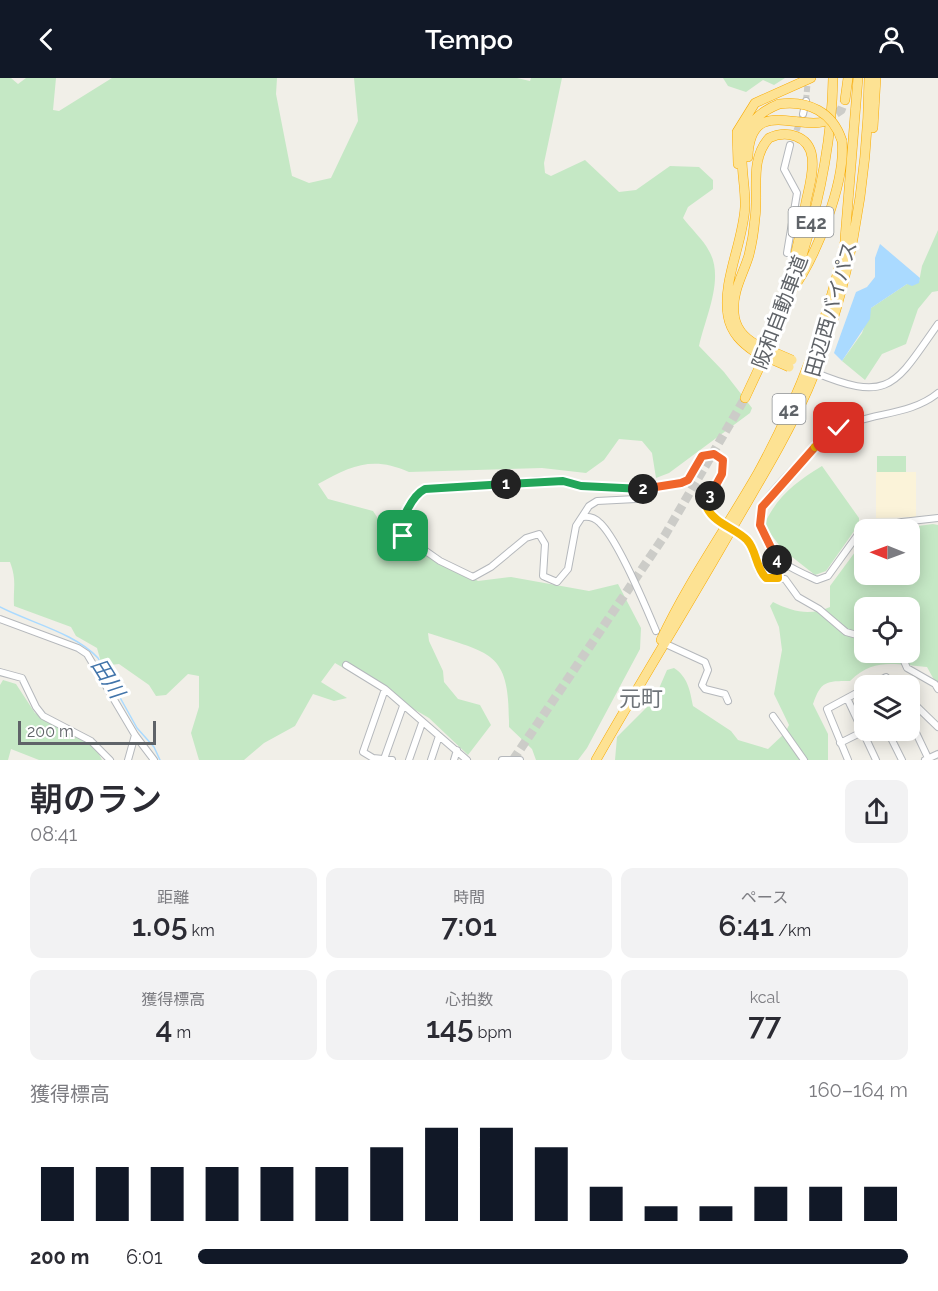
<!DOCTYPE html>
<html lang="ja">
<meta charset="utf-8">
<style>
:root{--surface:#fff;--page:#f2f2f3;--text:#2b2b33;--muted:#7c7c81;--accent:#111827}
body{margin:0;font-family:Raleway,"Noto Sans JP",sans-serif;background:var(--page);color:var(--text);height:100vh;display:flex;flex-direction:column;font-size:22px;white-space:nowrap}
*{box-sizing:border-box;margin:0}
p{font-size:20px;color:var(--muted)}
.icon{flex:none;width:33px;height:33px;fill:none;stroke:currentColor;stroke-width:2;stroke-linecap:round;stroke-linejoin:round}
.map{position:relative;height:682px;overflow:hidden}
.panel{display:flex;flex-direction:column;background:var(--surface);flex:1}
.panel>*{flex:none}
.needle{width:39px;rotate:271deg}
.fabs{position:absolute;left:854px;top:441px;display:grid;gap:12px}
.fabs a{display:grid;place-items:center;width:66px;height:66px;border-radius:12px;background:var(--surface);box-shadow:0 3px 15px #0003;font-size:30px}
.scale{position:absolute;left:18px;bottom:15px;width:138px;box-sizing:border-box;padding-left:6px;border:3px solid #5f6368;border-top:0;font-size:16px;line-height:21px;white-space:nowrap;color:#5f6368;-webkit-text-stroke:4px #fff;paint-order:stroke}
.pin{position:absolute;display:grid;place-items:center;width:51px;height:51px;color:#fff;margin:-26px;border-radius:12px;box-shadow:0 3px 9px #0006}
.km{position:absolute;width:30px;height:30px;margin:-15px;border-radius:50%;background:#222;color:#fff;font-size:16px;line-height:30px;text-align:center}
.round{display:grid;place-items:center;flex:none;width:63px;height:63px;border-radius:12px;background:var(--page)}
.overview{display:flex;align-items:center;justify-content:space-between;height:102px;padding:0 30px}
h1{font-size:33px;font-weight:600;line-height:45px}
.figures{display:grid;grid-template-columns:repeat(3,1fr);gap:9px;height:102px;padding:6px 30px}
.figures div{display:grid;align-content:center;border-radius:12px;background:var(--page);text-align:center}
.figures b{font-size:30px;font-weight:600}
.figures small{font-size:16px;font-weight:400}
.figures p{font-size:16px}
.chart{height:168px;padding:12px 30px}
.chart p{display:flex;justify-content:space-between}
.chart svg{width:100%;height:108px;margin-top:6px;stroke:var(--accent);stroke-width:6}
ul{padding:0 30px;list-style:none;font-size:20px}
li{display:grid;grid-template-columns:96px 72px 1fr;align-items:center;height:45px}
li i{height:15px;border-radius:8px;background:var(--accent)}
header{display:flex;justify-content:space-between;align-items:center;height:78px;padding:0 30px;background:var(--accent);color:#fff;font-size:27px;font-weight:600}
.map>svg:first-child{display:block}
.green{fill:#c5e8c5;fill-rule:evenodd}
.sand{fill:#fbf3d9}
.water{fill:#aadaff}
.lines{fill:none;stroke-linecap:round;stroke-linejoin:round}
.stream{stroke:#aadaff;stroke-width:1.5}
.minor-tunnel{stroke:#ccccc8;stroke-width:6;stroke-dasharray:6 3;stroke-linecap:butt}
.highway-tunnel{stroke:#ccccc8;stroke-width:9;stroke-dasharray:9 4.5;stroke-linecap:butt}
.minor-casing{stroke:#b5b8bc;stroke-width:8}
.highway-casing{stroke:#f9ab00;stroke-width:10}
.minor{stroke:#fff;stroke-width:6}
.highway{stroke:#fde293;stroke-width:9}
.highway-bridge-casing{stroke:#f9ab00;stroke-width:10;stroke-linecap:butt}
.highway-bridge{stroke:#fde293;stroke-width:9}
.split-1-casing{stroke:#fff;stroke-width:12}
.split-2-casing{stroke:#fff;stroke-width:12}
.split-3-casing{stroke:#fff;stroke-width:12}
.split-4-casing{stroke:#fff;stroke-width:12}
.split-5-casing{stroke:#fff;stroke-width:12}
.split-6-casing{stroke:#fff;stroke-width:12}
.split-1{stroke:#22a559;stroke-width:8}
.split-2{stroke:#22a559;stroke-width:8}
.split-3{stroke:#f0652b;stroke-width:8}
.split-4{stroke:#f5b400;stroke-width:8}
.split-5{stroke:#f0652b;stroke-width:8}
.split-6{stroke:#f5b400;stroke-width:8}
.labels{text-anchor:middle;dominant-baseline:central;stroke-width:6;stroke-linejoin:round;paint-order:stroke}
.shield{fill:#fff;stroke:#8f9295;stroke-width:1.5}
.shield-label{font-size:18px;font-weight:bold;fill:#5f6368}
.street-label{font-size:20px;fill:#5f6368;stroke:#fff}
.water-label{font-size:21px;font-style:italic;fill:#4174aa;stroke:#fff}
.quarter-label{font-size:22px;fill:#70757a;stroke:#fff}
</style>
<header><svg class="icon" aria-label="back" viewBox="0 0 24 24"><path d="M15 5l-7 7 7 7"/></svg>Tempo<svg class="icon" aria-label="person" viewBox="0 0 24 24"><circle cx="12" cy="8" r="4"/><path d="M4 21q1-7 8-7t8 7"/></svg></header>
<div class="map">
<svg width="938" height="682" viewBox="0 0 938 682">
<rect width="100%" height="100%" fill="#f1efe8"/>
<path class="green" d="M0 0H11L18 6 26 0H56L53 32 59 33 112 0H277L276 16 292 98 309 105 331 100 358 43 354 0H517L530 3 531 0H562L544 85 545 95 551 98 585 82 619 114 636 112 670 88 699 89 713 102V111L688 129 683 140C691 151 703 161 709 173 725 200 705 240 699 268L724 294 752 330 750 335 669 395 656 400 652 375 642 363 619 361 604 382 586 395 542 390 409 394C373 378 352 387 318 406L328 421 373 433 389 457 478 503 511 499 589 513 618 506 641 550 640 571 587 670 578 682H536L532 671 509 649C510 573 492 576 428 555L429 563 443 593 444 604 458 621 480 627 491 647 468 677 429 640 335 585 321 604 347 620 334 623 313 616 295 648 264 665 244 682H199L191 655 199 629V598L188 596 166 617 156 618 149 607 119 586 102 588 97 570 76 558 71 549 14 528C13 510 17 503 10 484H0Z
M723 0H785L774 7 763 2 746 14 728 8Z
M938 152V213L932 214 918 231 906 266 882 276 865 302 842 283 862 255 871 230 907 206 919 204 922 188Z
M877 378H906V394H877Z
M822 388 859 440V446L826 493 815 497 782 471 764 447C777 418 796 404 822 388Z
M933 446 938 447V609L927 589C895 587 875 579 850 603 826 603 821 603 813 626L828 656V682H615L617 659 654 622 667 592 674 590C688 599 690 613 693 628L731 653 738 662 768 671 785 655 789 647 774 616 782 572 779 549 770 528 773 524C793 534 810 538 830 529V508L858 470 864 471V496H909V452L896 451ZM864 530H909V574H864Z
M3 602 16 606 35 635 94 666 102 682H39L11 671 8 682H0V607Z"/>
<path class="sand" d="M876 394H916V439L876 440Z"/>
<path class="water" d="M880 166 920 200 919 205 912 208 907 206 871 230 870 241 842 283 834 275 856 214 867 209 875 199V180Z"/>
<g class="lines">
<path class="stream" d="M0 529C31 545 75 555 98 580L137 650 154 669 160 682"/>
<path class="minor-tunnel" d="M806 23 808 0
M793 61 803 36"/>
<path class="highway-tunnel" d="M825 43 841 32 845 22
M513 682 665 457 745 320"/>
<defs>
<path id="minor" d="M803 36 806 23
M787 175 797 115 784 91 790 67
M814 294C890 326 895 307 938 246
M637 411 636 421 597 423 589 428 576 448 568 491 557 504 543 498 545 466 539 456 526 460 491 489 473 499 440 483 400 455C401 441 412 418 425 411L544 402 563 403 581 408 637 411 681 405 688 402 702 378 714 376 723 382C725 402 701 418 710 436L748 463 759 493 766 499 785 501 798 519 819 531 846 554 864 559
M583 439C590 438 595 440 600 445 617 461 646 529 656 553
M864 452 859 455 828 498 817 502C806 497 794 492 784 485 771 476 754 443 762 428 770 415 784 401 795 389 808 376 822 359 839 350 871 334 910 338 938 315
M867 452 902 444 938 440
M777 479 778 499
M0 541 78 570 87 576 135 657 154 682
M668 567 705 584 708 592 702 607 705 611 725 616 728 623
M900 574 907 590 935 606 938 611
M346 587 385 611 467 682
M0 594 22 600 36 629 43 638 91 663 110 682
M870 608 886 599 895 608
M385 611 363 674 373 680 392 682
M847 620 876 682
M909 621 938 649
M773 638 804 682
M909 640 929 682
M887 652 902 682
M840 665 864 653
M384 681 403 628
M128 682 135 657
M409 682 422 645
M431 682 439 658
M454 682 457 672
M502 682H520
M848 682 827 631 864 611
M925 682 938 676"/>
<path id="highway" d="M845 22 848 0
M873 50 876 0
M748 79C750 20 796 51 823 44
M738 86 737 54 755 25 811 0
M845 161 858 0
M800 184C819 125 832 63 833 0
M792 212C816 179 846 104 842 63
M757 267C744 260 735 250 734 235 732 213 743 197 749 177 752 165 754 152 755 140 759 113 749 82 769 60 786 52 809 57 812 79 814 94 809 110 806 124 798 172 786 217 772 263
M755 274C742 265 731 255 728 238 722 203 743 165 745 129 746 105 737 78 746 56 753 40 764 32 779 26
M745 320 767 273
M661 562C688 504 726 451 758 395 798 322 829 240 846 159
M596 682C641 603 689 526 734 447 760 402 787 358 808 311 849 214 868 104 869 0"/>
</defs>
<use href="#minor" class="minor-casing"/>
<use href="#highway" class="highway-casing"/>
<use href="#minor" class="minor"/>
<use href="#highway" class="highway"/>
<defs>
<path id="highway-bridge" d="M779 26C808 22 833 34 842 63
M757 267 792 282
M755 274 789 289"/>
</defs>
<use href="#highway-bridge" class="highway-bridge-casing"/>
<use href="#highway-bridge" class="highway-bridge"/>
</g>
<g class="lines">
<defs>
<path id="split-1" d="M403 458C397 445 413 417 425 411L506 406"/>
<path id="split-2" d="M506 406 563 403 581 408 643 411"/>
<path id="split-3" d="M643 411 681 405 688 402 702 378 714 376 723 382 722 396 710 418"/>
<path id="split-4" d="M710 418 707 430C715 446 735 450 747 462 757 473 755 489 766 500H778L777 482"/>
<path id="split-5" d="M777 482 760 447 762 429 815 369"/>
<path id="split-6" d="M815 369 839 350"/>
</defs>
<use href="#split-1" class="split-1-casing"/>
<use href="#split-2" class="split-2-casing"/>
<use href="#split-3" class="split-3-casing"/>
<use href="#split-4" class="split-4-casing"/>
<use href="#split-5" class="split-5-casing"/>
<use href="#split-6" class="split-6-casing"/>
<use href="#split-1" class="split-1"/>
<use href="#split-2" class="split-2"/>
<use href="#split-3" class="split-3"/>
<use href="#split-4" class="split-4"/>
<use href="#split-5" class="split-5"/>
<use href="#split-6" class="split-6"/>
</g>
<g class="labels">
<g class="shield">
<rect x="788.5" y="129" width="45" height="30" rx="4.5"/>
<rect x="772.5" y="316" width="33" height="30" rx="4.5"/>
</g>
<g class="shield-label">
<text x="811" y="144">E42</text>
<text x="789" y="331">42</text>
</g>
<g class="street-label">
<text transform="translate(831 231) rotate(-74)">田辺西バイパス</text>
<text transform="translate(780 234) rotate(-69)">阪和自動車道</text>
</g>
<g class="water-label">
<text transform="translate(108 600) rotate(58)">田川</text>
</g>
<g class="quarter-label">
<text x="641" y="620">元町</text>
</g>
</g>
</svg>
<div class="fabs">
<a><svg class="needle" viewBox="-14 -14 28 28"><path d="M0-13l5 13h-10z" fill="#e53935"/><path d="M0 13l5-13h-10z" fill="#7c7c81"/></svg></a>
<a><svg class="icon" aria-label="locate" viewBox="0 0 24 24"><circle cx="12" cy="12" r="6"/><path d="M12 2v4M12 18v4M2 12h4M18 12h4"/></svg></a>
<a><svg class="icon" aria-label="layers" viewBox="0 0 24 24"><path d="M12 4l9 5-9 5-9-5zM3 14l9 5 9-5"/></svg></a>
</div>
<div class="scale">200 m</div>
<div class="pin" style="left:403px;top:458px;background:#1e9e55"><svg class="icon" aria-label="arrive" viewBox="0 0 24 24"><path d="M6 21V4h12l-3 4 3 4H6"/></svg></div>
<div class="pin" style="left:839px;top:350px;background:#d93025"><svg class="icon" aria-label="check" viewBox="0 0 24 24"><path d="M5 12l5 5 9-10"/></svg></div>
<b class="km" style="left:506px;top:406px">1</b>
<b class="km" style="left:643px;top:411px">2</b>
<b class="km" style="left:710px;top:418px">3</b>
<b class="km" style="left:777px;top:482px">4</b>
</div>
<section class="panel">
<div class="overview"><div><h1>朝のラン</h1><p>08:41</p></div><a class="round"><svg class="icon" aria-label="share" viewBox="0 0 24 24"><path d="M12 15V3M7 8l5-5 5 5M5 13v7h14v-7"/></svg></a></div>
<div class="figures">
<div><p>距離</p><b>1.05<small> km</small></b></div>
<div><p>時間</p><b>7:01</b></div>
<div><p>ペース</p><b>6:41<small> /km</small></b></div>
</div>
<div class="figures">
<div><p>獲得標高</p><b>4<small> m</small></b></div>
<div><p>心拍数</p><b>145<small> bpm</small></b></div>
<div><p>kcal</p><b>77</b></div>
</div>
<div class="chart"><p><span>獲得標高</span>160–164 m</p>
<svg viewBox="0 0 160 44" preserveAspectRatio="none"><path d="M5 44V22M15 44V22M25 44V22M35 44V22M45 44V22M55 44V22M65 44V14M75 44V6M85 44V6M95 44V14M105 44V30M115 44V38M125 44V38M135 44V30M145 44V30M155 44V30"/></svg>
</div>
<ul>
<li><b>200 m</b>6:01<i style="width:100%"></i></li>
</ul>
</section>
